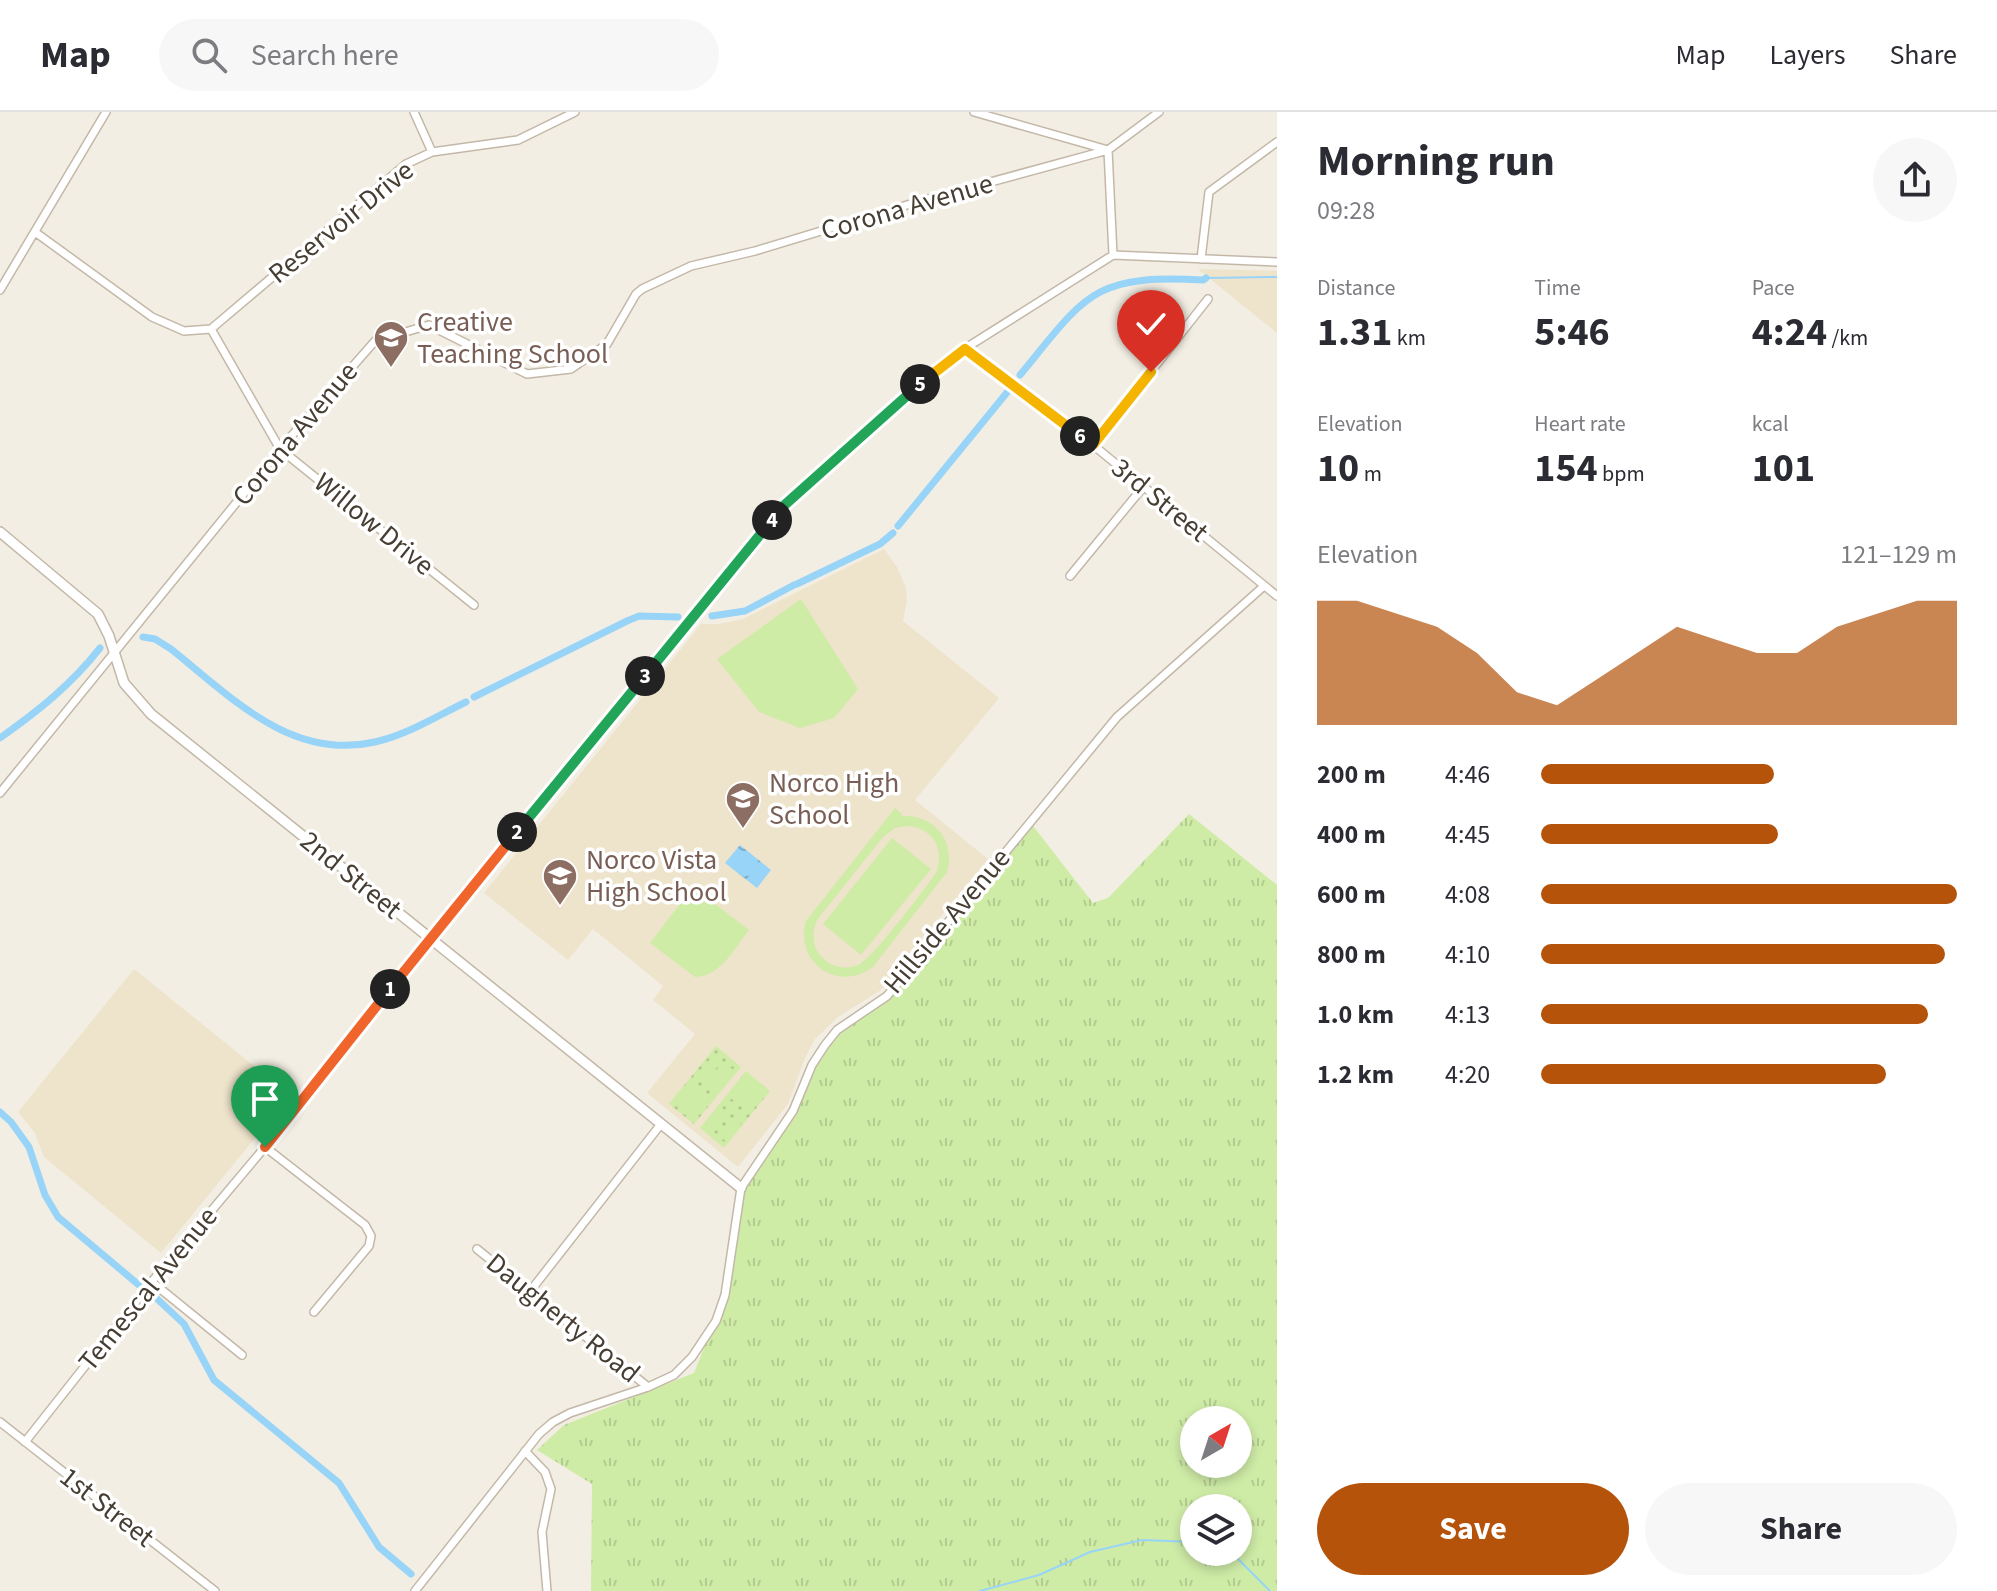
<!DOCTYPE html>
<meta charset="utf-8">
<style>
:root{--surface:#fff;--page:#f7f7f7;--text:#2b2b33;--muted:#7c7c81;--line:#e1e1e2;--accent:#b45309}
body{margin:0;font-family:"Source Sans 3",sans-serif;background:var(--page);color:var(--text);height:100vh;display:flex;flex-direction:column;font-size:30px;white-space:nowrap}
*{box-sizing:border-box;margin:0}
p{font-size:26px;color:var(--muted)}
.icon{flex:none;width:44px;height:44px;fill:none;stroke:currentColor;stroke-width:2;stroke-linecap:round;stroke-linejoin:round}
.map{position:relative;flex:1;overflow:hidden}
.panel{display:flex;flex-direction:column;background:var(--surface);width:720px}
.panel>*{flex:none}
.needle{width:52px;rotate:39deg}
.fabs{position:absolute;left:1180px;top:1294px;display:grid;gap:16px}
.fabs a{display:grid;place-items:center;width:72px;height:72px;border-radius:50%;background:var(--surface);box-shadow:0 4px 12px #0003;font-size:40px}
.pin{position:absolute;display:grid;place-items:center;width:68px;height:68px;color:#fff;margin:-82px -34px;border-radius:50% 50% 50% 0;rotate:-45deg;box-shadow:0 0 8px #0007}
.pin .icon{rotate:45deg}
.km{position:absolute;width:40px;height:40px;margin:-20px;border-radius:50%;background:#222;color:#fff;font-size:22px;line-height:40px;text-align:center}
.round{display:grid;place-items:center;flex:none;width:84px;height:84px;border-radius:42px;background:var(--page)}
.head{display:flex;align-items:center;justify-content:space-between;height:136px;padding:0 40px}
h1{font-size:44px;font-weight:700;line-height:60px}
.stats{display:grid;grid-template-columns:repeat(3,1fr);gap:12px;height:136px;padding:8px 40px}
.stats div{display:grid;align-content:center}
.stats b{font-size:40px;font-weight:700}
.stats small{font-size:22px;font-weight:400}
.stats p{font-size:22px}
.chart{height:224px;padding:16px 40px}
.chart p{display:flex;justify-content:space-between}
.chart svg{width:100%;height:144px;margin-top:8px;fill:var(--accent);opacity:.7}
.action{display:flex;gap:16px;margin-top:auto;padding:16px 40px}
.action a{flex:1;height:92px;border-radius:48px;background:var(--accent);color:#fff;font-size:32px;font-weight:700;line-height:92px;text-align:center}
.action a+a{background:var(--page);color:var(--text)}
ul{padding:0 40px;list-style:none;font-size:26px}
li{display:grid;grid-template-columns:128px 96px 1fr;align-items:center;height:60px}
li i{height:20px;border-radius:10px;background:var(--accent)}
header{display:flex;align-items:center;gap:48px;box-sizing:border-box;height:112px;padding:0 40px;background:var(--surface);border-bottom:2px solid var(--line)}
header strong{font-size:38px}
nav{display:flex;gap:44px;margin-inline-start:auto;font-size:28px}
.search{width:560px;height:72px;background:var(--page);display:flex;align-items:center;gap:20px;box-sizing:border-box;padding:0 28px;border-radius:44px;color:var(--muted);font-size:30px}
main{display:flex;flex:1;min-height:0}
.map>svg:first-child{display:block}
.education{fill:#eee3cb}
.grass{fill:url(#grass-tufts);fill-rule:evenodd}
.park{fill:url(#park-dots)}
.garden{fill:#cfeca7;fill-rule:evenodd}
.water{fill:url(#water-ripples)}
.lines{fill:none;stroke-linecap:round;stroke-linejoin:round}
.stream{stroke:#98d4f7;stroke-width:2}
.canal{stroke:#98d4f7;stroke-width:7}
.minor-casing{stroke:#c3b8a8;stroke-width:10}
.tertiary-casing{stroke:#c3b8a8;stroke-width:12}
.minor{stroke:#fff;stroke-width:7}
.tertiary{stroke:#fff;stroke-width:9}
.split-1-casing{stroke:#fff;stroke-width:16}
.split-2-casing{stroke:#fff;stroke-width:16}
.split-3-casing{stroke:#fff;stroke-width:16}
.split-4-casing{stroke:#fff;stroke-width:16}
.split-5-casing{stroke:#fff;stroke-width:16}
.split-6-casing{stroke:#fff;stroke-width:16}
.split-7-casing{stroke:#fff;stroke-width:16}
.split-1{stroke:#f0652b;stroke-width:10}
.split-2{stroke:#f0652b;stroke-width:10}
.split-3{stroke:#22a559;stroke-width:10}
.split-4{stroke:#22a559;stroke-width:10}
.split-5{stroke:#22a559;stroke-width:10}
.split-6{stroke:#f5b400;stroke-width:10}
.split-7{stroke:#f5b400;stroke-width:10}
.labels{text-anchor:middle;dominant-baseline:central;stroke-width:7;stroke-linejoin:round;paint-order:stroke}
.street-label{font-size:28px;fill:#463e33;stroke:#fff}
.education-label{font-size:28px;fill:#785e54;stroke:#fff;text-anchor:start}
</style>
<header>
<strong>Map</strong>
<div class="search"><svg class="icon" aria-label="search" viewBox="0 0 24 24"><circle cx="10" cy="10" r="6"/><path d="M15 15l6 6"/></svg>Search here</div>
<nav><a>Map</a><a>Layers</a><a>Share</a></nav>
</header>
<main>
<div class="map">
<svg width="1277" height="1479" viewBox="0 0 1277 1479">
<defs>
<pattern id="grass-tufts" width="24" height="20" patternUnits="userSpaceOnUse" patternTransform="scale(2)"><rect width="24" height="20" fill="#cfeca7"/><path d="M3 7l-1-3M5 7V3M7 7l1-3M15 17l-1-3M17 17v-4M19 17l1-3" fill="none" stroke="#b3cb90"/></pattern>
<pattern id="park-dots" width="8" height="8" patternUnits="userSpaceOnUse" patternTransform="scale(2)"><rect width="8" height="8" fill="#cfeca7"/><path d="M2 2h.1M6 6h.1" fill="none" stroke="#b3cb90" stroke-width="1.8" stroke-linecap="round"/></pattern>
<pattern id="water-ripples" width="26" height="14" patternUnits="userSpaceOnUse" patternTransform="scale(2)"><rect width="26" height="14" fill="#98d4f7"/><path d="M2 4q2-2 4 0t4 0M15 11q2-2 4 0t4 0" fill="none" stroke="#7eadc9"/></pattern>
</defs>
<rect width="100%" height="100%" fill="#f3eee3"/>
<path class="education" d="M1198 157 1277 159V221Z
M884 437 897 455 906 476 907 488 903 509 999 586 915 688 988 747 881 878 838 905 815 927 805 946 788 992 738 1055 647 981 695 922 653 888 663 874 593 817 568 848 484 781 701 512H719L743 507Z
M134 857 290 983 161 1141 44 1045 35 1021 18 1000Z"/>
<path class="grass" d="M1189 702 1277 773V1479H591L592 1372 537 1338 564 1313 694 1261 725 1183 741 1076 793 999 812 953 837 918 887 884 1030 710 1093 791 1108 786ZM1194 1308H1238V1352H1194ZM1194 1396H1238V1440H1194Z"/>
<path class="park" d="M716 934 741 955 694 1012 669 992Z
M746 959 770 979 724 1036 700 1016Z"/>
<path class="garden" d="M801 487 858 577 834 606 800 616 759 600 717 547Z
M895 696 902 702 901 704C934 702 956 728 947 760L873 855C839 881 794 851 806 809ZM905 714C931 714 946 736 936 761 924 778 874 844 860 852 846 859 829 855 820 843 812 833 812 820 817 808L883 725 895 716Z
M892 726 931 757 861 843 823 812Z
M693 775 749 818C734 837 721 864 695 865L650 831Z
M714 942 722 949 707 968 699 961Z
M726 952 735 959 720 977 711 970Z
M743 966 752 973 737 991 728 984Z
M690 971 699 978 684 996 675 989Z
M756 976 765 983 749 1001 741 994Z
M703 980 711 987 696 1006 687 999Z
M720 994 729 1002 714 1020 705 1013Z
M733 1005 742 1012 727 1030 718 1023Z"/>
<path class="water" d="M740 733 771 758 757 776 725 751Z"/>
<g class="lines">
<path class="stream" d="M1206 166 1277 165
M1224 1440 1237 1446 1270 1479
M980 1479 1039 1463 1090 1440 1142 1428 1194 1430"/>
<path class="canal" d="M1020 263C1086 183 1092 162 1203 168L1206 166
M898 414 1009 278
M797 472 880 432 893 421
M712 504 745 499 794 473
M143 525 155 527 171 537C231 585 291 649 375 630 407 623 437 604 466 590
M474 585 627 509 639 504 678 505
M0 626C38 599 71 573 100 536
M0 1000 11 1010 29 1035 45 1083 58 1105 139 1173
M154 1184 184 1212 214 1268 339 1371 379 1435 411 1462"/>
<defs>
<path id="minor" d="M414 0 432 40
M974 0 1108 38 1113 143
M35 120 152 205 184 219 211 217
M1201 147 1209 80 1277 30
M0 178 106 0
M211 217 406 52 432 40 518 28 575 0
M211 217 280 337 474 493
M965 237 1093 333 1277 484
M1093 333 1208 187
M1070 464 1144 374
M0 681 280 337 375 229 429 213 527 262 571 257 607 232 636 182 642 177 691 154 755 139 917 90 1108 38 1159 0
M265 1035 365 1113 371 1124 369 1134 314 1200
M477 1137 648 1275
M152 1170 242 1243
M535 1173 661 1012
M0 1310 215 1479
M25 1330 149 1173 265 1035 779 398 950 246 1113 143 1277 150
M525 1339 545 1360 551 1377 542 1420 547 1479
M415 1479 539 1322 553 1310 570 1301 648 1275 674 1263 692 1245 716 1209 725 1183 741 1076 793 999 812 953 825 933 837 918 887 884 1117 605 1264 474"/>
<path id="tertiary" d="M0 420 98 502 109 524 124 571 151 602 741 1076"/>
</defs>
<use href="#minor" class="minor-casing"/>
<use href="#tertiary" class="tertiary-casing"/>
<use href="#minor" class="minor"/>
<use href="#tertiary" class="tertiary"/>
</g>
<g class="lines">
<defs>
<path id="split-1" d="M265 1035 390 877"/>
<path id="split-2" d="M390 877 517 720"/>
<path id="split-3" d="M517 720 645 564"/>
<path id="split-4" d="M645 564 772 408"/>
<path id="split-5" d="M772 408 779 398 920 272"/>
<path id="split-6" d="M920 272 965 237 1080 324"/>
<path id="split-7" d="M1080 324 1093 333 1151 260"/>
</defs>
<use href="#split-1" class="split-1-casing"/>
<use href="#split-2" class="split-2-casing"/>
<use href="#split-3" class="split-3-casing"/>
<use href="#split-4" class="split-4-casing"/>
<use href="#split-5" class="split-5-casing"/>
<use href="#split-6" class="split-6-casing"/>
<use href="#split-7" class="split-7-casing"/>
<use href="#split-1" class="split-1"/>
<use href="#split-2" class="split-2"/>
<use href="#split-3" class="split-3"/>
<use href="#split-4" class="split-4"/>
<use href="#split-5" class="split-5"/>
<use href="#split-6" class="split-6"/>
<use href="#split-7" class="split-7"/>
</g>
<defs>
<symbol id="school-pin" viewBox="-11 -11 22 30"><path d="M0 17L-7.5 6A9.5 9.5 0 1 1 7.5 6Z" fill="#8d6e63" stroke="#fff"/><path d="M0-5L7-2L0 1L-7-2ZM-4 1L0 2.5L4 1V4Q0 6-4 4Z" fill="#fff"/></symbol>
</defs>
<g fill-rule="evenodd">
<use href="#school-pin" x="371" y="206" width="40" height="54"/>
<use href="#school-pin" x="723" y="667" width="40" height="54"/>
<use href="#school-pin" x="540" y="744" width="40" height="54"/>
</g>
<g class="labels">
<g class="street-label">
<text transform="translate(907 95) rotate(-16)">Corona Avenue</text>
<text transform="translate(341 110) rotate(-39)">Reservoir Drive</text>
<text transform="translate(295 322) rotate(-50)">Corona Avenue</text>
<text transform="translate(1160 388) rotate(39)">3rd Street</text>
<text transform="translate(374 412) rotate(39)">Willow Drive</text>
<text transform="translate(351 763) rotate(39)">2nd Street</text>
<text transform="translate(947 809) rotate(-50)">Hillside Avenue</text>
<text transform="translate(148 1177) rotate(-51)">Temescal Avenue</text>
<text transform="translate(563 1206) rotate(39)">Daugherty Road</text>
<text transform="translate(107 1395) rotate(38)">1st Street</text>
</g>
<g class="education-label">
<text x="417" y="210">Creative<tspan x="417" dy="32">Teaching School</tspan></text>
<text x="769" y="671">Norco High<tspan x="769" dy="32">School</tspan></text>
<text x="586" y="748">Norco Vista<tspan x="586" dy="32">High School</tspan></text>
</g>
</g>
</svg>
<div class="fabs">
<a><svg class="needle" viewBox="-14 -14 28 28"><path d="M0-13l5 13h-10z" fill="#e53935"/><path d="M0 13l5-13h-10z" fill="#7c7c81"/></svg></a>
<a><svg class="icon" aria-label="layers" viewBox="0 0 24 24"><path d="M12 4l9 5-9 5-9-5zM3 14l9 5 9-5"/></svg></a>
</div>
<div class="pin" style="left:265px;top:1035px;background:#1e9e55"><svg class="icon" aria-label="arrive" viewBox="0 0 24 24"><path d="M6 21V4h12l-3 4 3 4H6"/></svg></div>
<div class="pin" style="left:1151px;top:260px;background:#d93025"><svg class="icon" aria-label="check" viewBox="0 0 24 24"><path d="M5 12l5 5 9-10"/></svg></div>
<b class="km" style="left:390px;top:877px">1</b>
<b class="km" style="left:517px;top:720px">2</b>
<b class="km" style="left:645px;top:564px">3</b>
<b class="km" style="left:772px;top:408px">4</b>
<b class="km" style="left:920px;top:272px">5</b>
<b class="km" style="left:1080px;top:324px">6</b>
</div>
<section class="panel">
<div class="head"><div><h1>Morning run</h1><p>09:28</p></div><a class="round"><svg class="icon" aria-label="share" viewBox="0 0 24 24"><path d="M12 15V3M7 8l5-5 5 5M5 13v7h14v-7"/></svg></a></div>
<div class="stats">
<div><p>Distance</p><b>1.31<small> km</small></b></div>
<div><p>Time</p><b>5:46</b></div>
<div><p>Pace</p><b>4:24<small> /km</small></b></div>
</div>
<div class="stats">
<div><p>Elevation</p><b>10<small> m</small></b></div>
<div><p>Heart rate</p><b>154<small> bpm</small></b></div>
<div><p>kcal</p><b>101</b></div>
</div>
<div class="chart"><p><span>Elevation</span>121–129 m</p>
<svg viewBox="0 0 160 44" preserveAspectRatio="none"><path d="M0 44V6L10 6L20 10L30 14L40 22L50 34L60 38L70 30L80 22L90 14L100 18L110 22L120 22L130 14L140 10L150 6L160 6V44z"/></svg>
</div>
<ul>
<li><b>200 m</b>4:46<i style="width:56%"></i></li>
<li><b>400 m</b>4:45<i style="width:57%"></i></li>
<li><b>600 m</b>4:08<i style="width:100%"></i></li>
<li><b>800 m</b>4:10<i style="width:97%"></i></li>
<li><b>1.0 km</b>4:13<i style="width:93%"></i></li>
<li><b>1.2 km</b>4:20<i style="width:83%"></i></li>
</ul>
<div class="action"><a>Save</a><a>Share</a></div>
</section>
</main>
